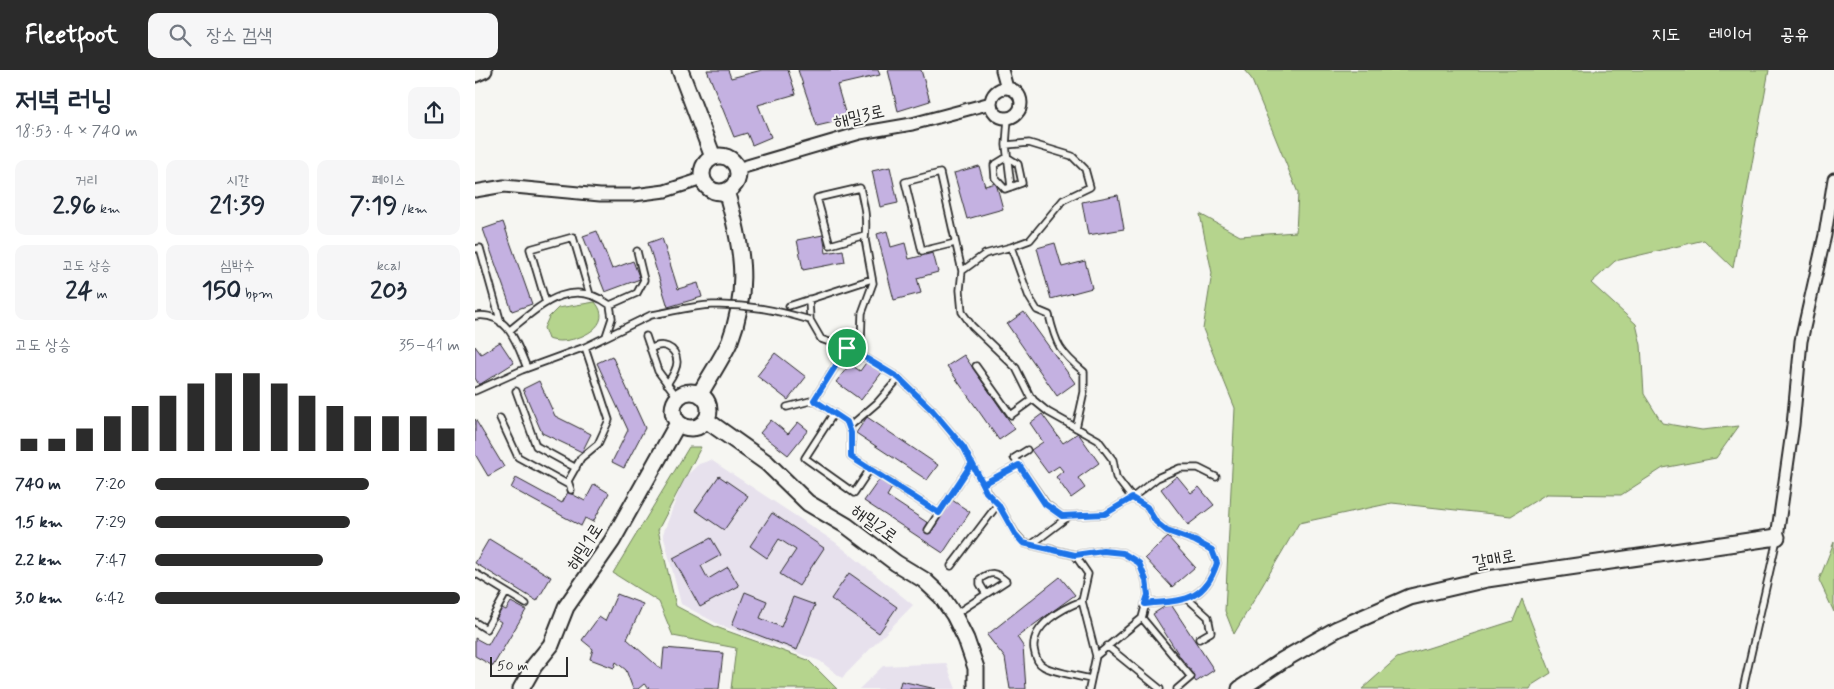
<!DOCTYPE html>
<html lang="ko">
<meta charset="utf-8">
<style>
:root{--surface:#fff;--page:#f6f6f7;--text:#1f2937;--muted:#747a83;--accent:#2b2b2b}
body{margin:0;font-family:Mynerve,"Poor Story",sans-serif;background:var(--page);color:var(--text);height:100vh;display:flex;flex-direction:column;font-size:19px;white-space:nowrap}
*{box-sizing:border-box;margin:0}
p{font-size:16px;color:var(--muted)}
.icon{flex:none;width:28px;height:28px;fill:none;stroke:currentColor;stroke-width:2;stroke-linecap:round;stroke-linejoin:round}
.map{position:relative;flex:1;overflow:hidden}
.details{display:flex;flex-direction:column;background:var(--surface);width:475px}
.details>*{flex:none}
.scale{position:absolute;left:15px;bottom:12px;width:78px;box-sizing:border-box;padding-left:5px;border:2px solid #2b2b2b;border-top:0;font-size:14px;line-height:18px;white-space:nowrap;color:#2b2b2b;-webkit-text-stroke:4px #f6f6f2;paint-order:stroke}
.pin{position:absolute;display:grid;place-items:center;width:42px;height:42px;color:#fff;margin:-21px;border:2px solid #fff;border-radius:50%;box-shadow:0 1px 5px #0007}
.round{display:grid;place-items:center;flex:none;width:52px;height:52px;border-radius:10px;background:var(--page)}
.summary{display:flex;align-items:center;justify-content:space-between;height:85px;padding:0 15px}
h1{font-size:28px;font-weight:700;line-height:38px}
.metrics{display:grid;grid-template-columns:repeat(3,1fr);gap:8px;height:85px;padding:5px 15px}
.metrics div{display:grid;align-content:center;border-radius:10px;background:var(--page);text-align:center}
.metrics b{font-size:25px;font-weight:700}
.metrics small{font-size:14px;font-weight:400}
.metrics p{font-size:14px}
.chart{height:140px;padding:10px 15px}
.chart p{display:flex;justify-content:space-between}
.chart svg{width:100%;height:90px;margin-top:5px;stroke:var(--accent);stroke-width:6}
ul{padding:0 15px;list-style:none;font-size:16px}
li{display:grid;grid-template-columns:80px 60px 1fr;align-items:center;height:38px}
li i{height:12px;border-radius:6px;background:var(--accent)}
header{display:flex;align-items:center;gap:30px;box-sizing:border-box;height:70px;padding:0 25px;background:var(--accent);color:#fff}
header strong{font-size:24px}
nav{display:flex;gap:28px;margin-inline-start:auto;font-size:18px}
.search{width:350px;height:45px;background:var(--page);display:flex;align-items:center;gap:12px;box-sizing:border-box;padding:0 18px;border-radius:10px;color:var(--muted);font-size:19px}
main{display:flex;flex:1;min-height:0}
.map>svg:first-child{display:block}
.built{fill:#e7e1ed}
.green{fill:#b5d48d;stroke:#70805c}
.building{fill:#c4b1e1;stroke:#2b2b2b}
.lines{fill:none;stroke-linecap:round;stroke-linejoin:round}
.service-casing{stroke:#2b2b2b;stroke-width:9}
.minor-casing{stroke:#2b2b2b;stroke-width:15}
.tertiary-casing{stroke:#2b2b2b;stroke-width:19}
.service{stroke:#f6f6f2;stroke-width:5.5}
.minor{stroke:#f6f6f2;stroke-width:11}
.tertiary{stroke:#f6f6f2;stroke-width:15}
.service-bridge-casing{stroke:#2b2b2b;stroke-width:9;stroke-linecap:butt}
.service-bridge{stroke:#f6f6f2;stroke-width:5.5}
.route-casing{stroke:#fff;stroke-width:10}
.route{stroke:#1a73e8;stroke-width:6}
.labels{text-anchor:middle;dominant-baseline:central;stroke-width:4;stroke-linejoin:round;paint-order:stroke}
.street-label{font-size:18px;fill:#2b2b2b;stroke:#f6f6f2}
</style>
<header>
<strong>Fleetfoot</strong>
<div class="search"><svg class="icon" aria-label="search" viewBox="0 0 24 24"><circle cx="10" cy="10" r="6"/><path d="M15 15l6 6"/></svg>장소 검색</div>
<nav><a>지도</a><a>레이어</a><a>공유</a></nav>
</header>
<main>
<section class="details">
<div class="summary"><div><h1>저녁 러닝</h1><p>18:53 · 4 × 740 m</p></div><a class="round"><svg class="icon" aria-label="share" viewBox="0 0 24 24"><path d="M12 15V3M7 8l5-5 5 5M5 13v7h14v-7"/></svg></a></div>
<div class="metrics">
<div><p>거리</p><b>2.96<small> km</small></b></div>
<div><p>시간</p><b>21:39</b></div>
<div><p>페이스</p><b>7:19<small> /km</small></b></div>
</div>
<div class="metrics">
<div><p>고도 상승</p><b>24<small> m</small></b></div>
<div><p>심박수</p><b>150<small> bpm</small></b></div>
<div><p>kcal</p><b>203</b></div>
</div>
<div class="chart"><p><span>고도 상승</span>35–41 m</p>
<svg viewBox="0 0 160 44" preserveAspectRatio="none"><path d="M5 44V38M15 44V38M25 44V33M35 44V27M45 44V22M55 44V17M65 44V11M75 44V6M85 44V6M95 44V11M105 44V17M115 44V22M125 44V27M135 44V27M145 44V27M155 44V33"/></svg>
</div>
<ul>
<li><b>740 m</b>7:20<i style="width:70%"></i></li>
<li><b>1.5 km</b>7:29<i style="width:64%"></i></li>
<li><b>2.2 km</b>7:47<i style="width:55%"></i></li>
<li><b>3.0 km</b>6:42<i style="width:100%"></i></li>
</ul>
</section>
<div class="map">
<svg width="1359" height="619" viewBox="0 0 1359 619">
<rect width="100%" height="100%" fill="#f6f6f2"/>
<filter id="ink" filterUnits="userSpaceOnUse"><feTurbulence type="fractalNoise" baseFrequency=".02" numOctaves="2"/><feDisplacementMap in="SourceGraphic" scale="10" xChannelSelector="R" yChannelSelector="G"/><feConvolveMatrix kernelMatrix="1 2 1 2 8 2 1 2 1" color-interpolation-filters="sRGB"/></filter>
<g filter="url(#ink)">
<path class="built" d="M236 390 360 472 438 535 367 608 345 591 245 555 206 534 188 464 209 408 224 394Z
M471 593 481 619H384L408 596Z"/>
<path class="green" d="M769 0H1294L1258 198 1229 170 1140 191 1116 213 1161 254 1166 275 1169 324 1187 353 1227 360 1264 356 1241 388 1188 398 1146 425 1071 424 1036 446 917 433 824 453 759 564 750 541 760 338 728 259 737 203 725 144 765 166 821 162 823 123 776 8Z
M120 232C140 255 105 271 85 271 81 271 77 270 73 269L69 258 74 247 83 238Z
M214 377H226L183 460 201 536 241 557 333 590 362 619H256L261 578 198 566 184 532 138 503Z
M1359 472V542L1344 510Z
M1047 529 1076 603 1057 615 1055 619H887L922 588 1038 551Z"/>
<path class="building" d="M232 0H253L256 8 287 0H313L321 24 283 35 296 67 277 75 272 63 259 67Z
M323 0H403L405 5 362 15 372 49 342 56Z
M413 0H446L455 31 423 41Z
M504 96 510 116 521 113 528 139 492 149 479 103Z
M415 97 423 133 405 137 397 101Z
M643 125 649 159 613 165 607 132Z
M28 152 57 234 37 241 8 159Z
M122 161 137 199 158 191 165 209 130 222 108 166Z
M412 161 416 177 430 173 434 189 458 183 463 202 442 208 446 223 419 230 402 164Z
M348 165 351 183 368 180 370 192 328 200 322 170Z
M187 168 203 219 223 213 227 227 193 237 173 173Z
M580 173 587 197 610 191 617 218 576 229 562 178Z
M549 242 600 313 582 326 532 254Z
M25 272 39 293 4 315 0 308V276L6 284Z
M300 283 331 307 313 330 282 306Z
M489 285 540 359 524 370 472 296Z
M137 286 170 358 149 398 137 392 153 360 122 293Z
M393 290 408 301 386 330 361 312 375 294 385 301Z
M64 311 80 346 116 364 107 382 67 363 48 319Z
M567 344 588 373 603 363 624 393 603 408 610 418 596 428 581 407 588 401 584 396 573 403 556 380 568 372 555 353Z
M392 347 463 395 452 410 381 363Z
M0 349 29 397 13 406 0 384Z
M296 350 313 364 323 352 333 360 313 385 285 363Z
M244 406 273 426 249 460 220 440Z
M702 406 716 423 724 417 739 435 713 455 686 419Z
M406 407 418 416 412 426 456 455 474 428 495 442 468 483 389 431Z
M41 408 87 433 93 422 110 431 119 414 134 423 118 452 110 448 106 456 36 418Z
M297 443 349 478 324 516 305 504 321 480 304 469 292 488 275 476Z
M693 467 720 497 697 517 670 488Z
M236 468 246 485 226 496 233 509 253 497 264 516 225 537 198 488Z
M14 469 76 507 62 531 0 493Z
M374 503 422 537 404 563 356 529Z
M585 507 600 525 542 567 548 576 551 619H535L530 588 512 565Z
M270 522 292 531 285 548 306 557 318 527 340 535 322 580 257 555Z
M142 524 168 534 152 569 187 600 189 578 248 583 244 619H175L169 614 163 619H158L151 600 141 592 139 598 115 589 118 579 107 570 124 547 130 551Z
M36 532 51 540 18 596 0 586V568L13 575 26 552 20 548 27 538 31 540Z
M695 533 739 600 721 612 678 544Z
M426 611 461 619H424Z"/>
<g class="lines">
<defs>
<path id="service" d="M533 48 531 75 536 117
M532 87 543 94 547 113 530 119 520 108 519 95Z
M480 173 447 181 430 112 465 103 487 201 485 220 487 242 497 256 541 298 556 328 573 342 623 370 638 390 641 407 657 428 672 437 681 452 692 461 720 471 737 480 742 493C729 533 707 530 670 534
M536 177 554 227 562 240 574 245C581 275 585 282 609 302V322L601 358
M0 179 5 178 26 253
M487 201 510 184 536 177 555 170 588 130 615 117 610 99 597 86 554 73 531 75
M334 229 335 250 346 269 379 281 424 308 457 340 489 378 511 421 523 434 540 463 549 473 600 485 628 481 648 483 664 493 671 510 673 525 667 548 621 586
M71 233 55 179 98 167 115 225
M135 235 162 223 169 210 162 181
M314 236 397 209
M0 246C33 241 42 274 52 298
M35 260C66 235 96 206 135 235L137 248 131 266
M171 266 183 301 203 328
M175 279C187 272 201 276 202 292 202 300 196 308 192 314
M382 283 386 274 387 243 398 213 390 169C392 147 390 139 385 118L342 128 355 175 390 165
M501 296 536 345 558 329
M0 321 47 300 110 277 176 245
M41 321 61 376 101 398
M339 330 372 352 376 363V387L464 443 497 393
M312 337 339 330 372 278
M359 343 330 388 379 423 395 399
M25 348 43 387 94 415
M374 357 402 333 424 308
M552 380 539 388 571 434 587 446 630 444 657 428 682 408 705 398H723L741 407
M508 414 544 395
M96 420 93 411 106 388 123 374 134 350 110 277
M453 460 464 443
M556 475 594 446
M600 485 613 504 607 531 621 586 614 619
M476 496 523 434
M0 503 51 534
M713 529 733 547 736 562 724 569
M607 531C588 538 556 555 559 579 560 585 562 593 568 596 575 601 606 607 616 609
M479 545 531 511C521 502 516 501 505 509V514L511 524
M667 548 716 607 702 619
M0 552 11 559 31 523
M632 576 685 619
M1268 619 1302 469"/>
<path id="minor" d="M527 0 532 18
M516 33a15 15 0 1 1 30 0a15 15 0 1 1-30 0Z
M262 99 385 63 437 54 516 33
M0 121 29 116 125 125H159L190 121 227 109
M1302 467 1318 355 1326 271 1350 165 1359 109"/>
<path id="tertiary" d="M205 0 238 87
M0 4 9 0
M227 104a18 18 0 1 1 36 0a18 18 0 1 1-36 0Z
M198 340a18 18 0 1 1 36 0a18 18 0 1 1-36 0Z
M225 324C234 307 247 289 255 271 275 218 267 174 251 121
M231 350 292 393 333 433 372 456 421 493 449 510 466 526 479 545 491 569 501 598V619
M46 619 59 596 76 575 91 537 137 471 203 353
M765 619 808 590 862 559 935 527 1012 509 1302 467"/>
</defs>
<use href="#service" class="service-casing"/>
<use href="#minor" class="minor-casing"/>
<use href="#tertiary" class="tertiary-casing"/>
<use href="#service" class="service"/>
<use href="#minor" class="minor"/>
<use href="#tertiary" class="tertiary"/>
<defs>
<path id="service-bridge" d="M176 245C196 242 216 236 237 235 272 234 301 240 335 250"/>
</defs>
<use href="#service-bridge" class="service-bridge-casing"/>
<use href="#service-bridge" class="service-bridge"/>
</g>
</g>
<g class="lines" filter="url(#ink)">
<defs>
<path id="route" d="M372 278 379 281 424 308 457 340 489 378 511 422 523 434 540 464 548 473 600 485 628 481 648 483 664 493 671 510 673 525 670 534C707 530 729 533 742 493L737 480 720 471 692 461 681 452 672 437 657 428 630 444 587 446 570 434 544 395 508 414 497 393 464 443 376 387V363L372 352 339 330 372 278"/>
</defs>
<use href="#route" class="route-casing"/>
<use href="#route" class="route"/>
</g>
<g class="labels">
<g class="street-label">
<text transform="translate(384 47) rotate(-13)">해밀3로</text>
<text transform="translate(399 454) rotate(36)">해밀2로</text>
<text transform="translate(110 477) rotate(-57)">해밀1로</text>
<text transform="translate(1019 490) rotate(-11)">갈매로</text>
</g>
</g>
</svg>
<div class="scale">50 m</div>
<div class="pin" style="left:372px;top:278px;background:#1e9e55"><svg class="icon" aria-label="arrive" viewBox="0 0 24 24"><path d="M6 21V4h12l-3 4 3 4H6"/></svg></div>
</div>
</main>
